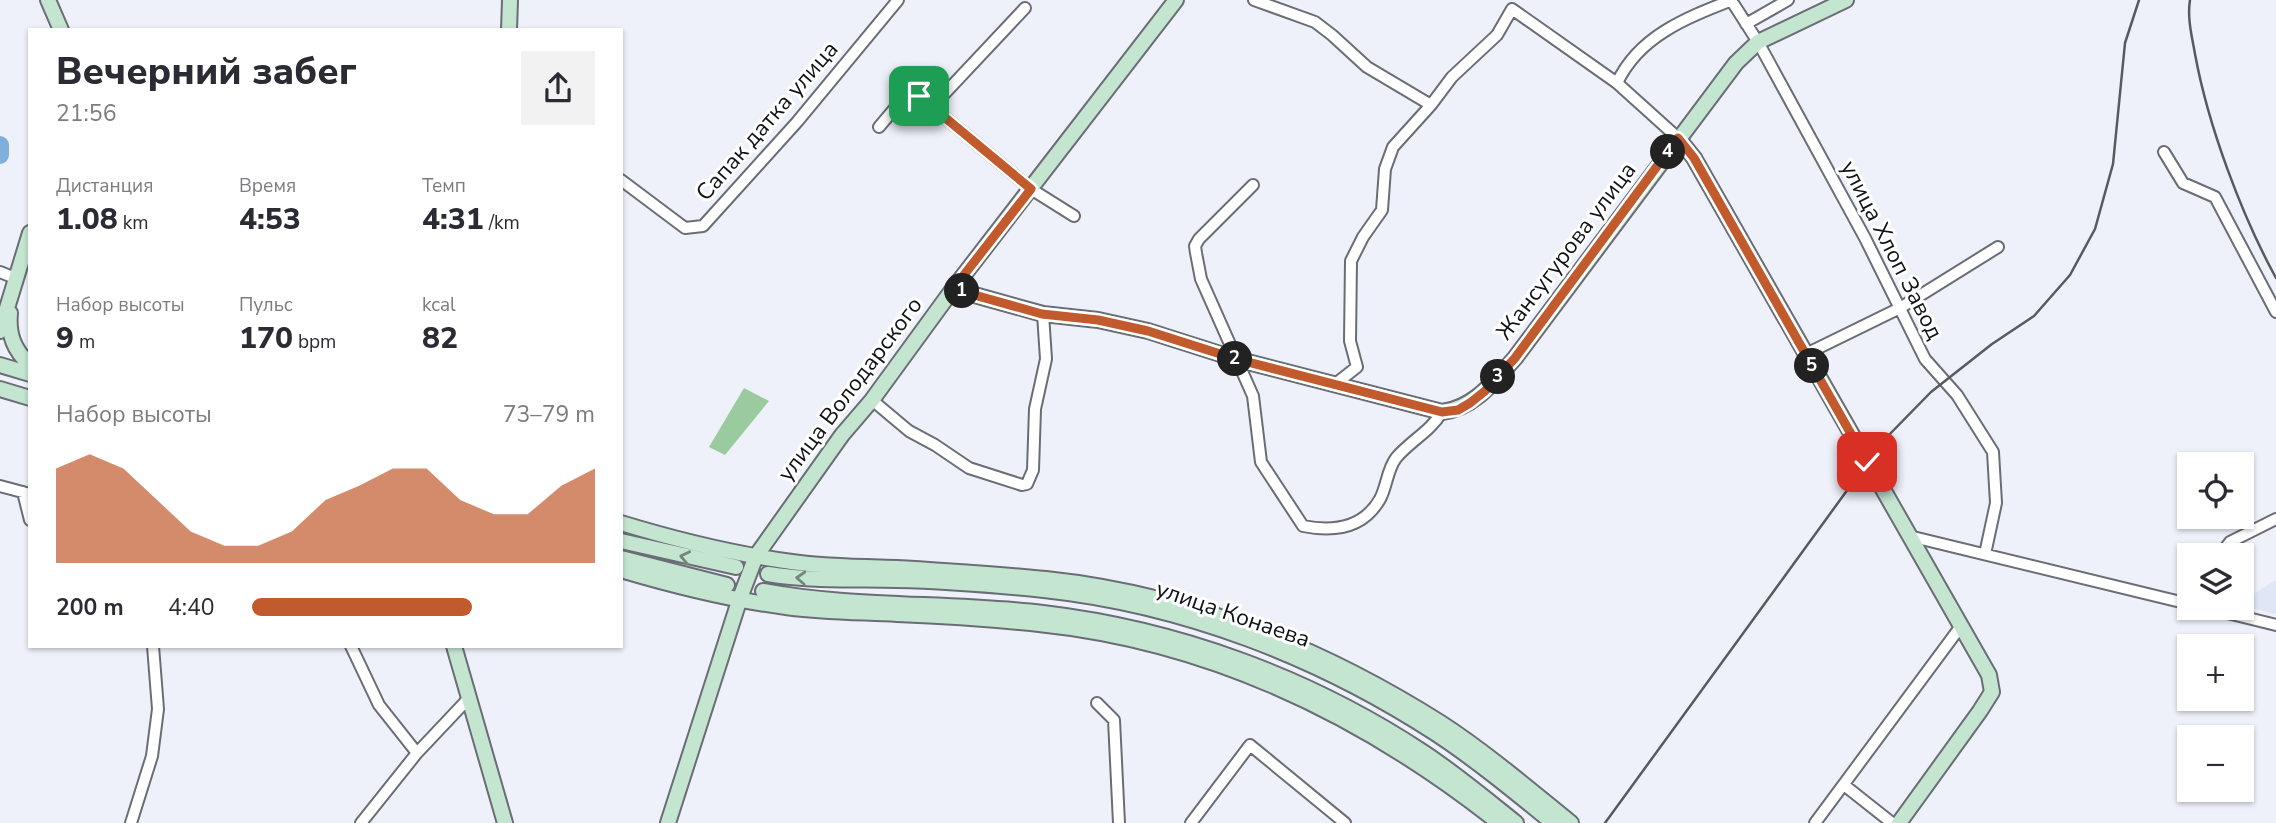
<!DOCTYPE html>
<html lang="ru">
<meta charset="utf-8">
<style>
:root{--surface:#fff;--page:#f2f2f3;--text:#2b2b33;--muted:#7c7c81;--accent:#c15b2e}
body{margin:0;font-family:"Nunito Sans",sans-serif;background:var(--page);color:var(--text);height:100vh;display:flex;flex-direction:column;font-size:26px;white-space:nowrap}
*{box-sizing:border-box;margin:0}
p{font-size:23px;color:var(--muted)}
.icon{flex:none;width:38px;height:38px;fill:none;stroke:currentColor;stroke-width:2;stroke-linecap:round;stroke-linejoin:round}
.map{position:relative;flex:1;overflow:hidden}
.details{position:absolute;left:28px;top:28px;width:595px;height:620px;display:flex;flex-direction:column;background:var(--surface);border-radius:0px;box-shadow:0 2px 5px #0004}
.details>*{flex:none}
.controls{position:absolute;left:2177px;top:452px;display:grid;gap:14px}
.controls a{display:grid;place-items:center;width:77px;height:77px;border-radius:0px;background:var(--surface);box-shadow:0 2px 5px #0004;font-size:35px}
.pin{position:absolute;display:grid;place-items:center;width:60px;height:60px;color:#fff;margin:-30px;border-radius:14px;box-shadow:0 4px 10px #0006}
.km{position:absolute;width:35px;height:35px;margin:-18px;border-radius:50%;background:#222;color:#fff;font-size:19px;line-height:35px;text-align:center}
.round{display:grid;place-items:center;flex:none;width:74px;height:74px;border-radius:0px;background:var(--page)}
.overview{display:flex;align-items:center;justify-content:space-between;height:119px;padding:0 28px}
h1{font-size:38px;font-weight:800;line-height:52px}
.metrics{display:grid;grid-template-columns:repeat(3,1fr);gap:10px;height:119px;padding:7px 28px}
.metrics div{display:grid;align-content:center}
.metrics b{font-size:30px;font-weight:800}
.metrics small{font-size:19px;font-weight:400}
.metrics p{font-size:19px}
.chart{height:196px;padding:14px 28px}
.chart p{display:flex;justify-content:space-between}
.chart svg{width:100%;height:126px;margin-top:7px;fill:var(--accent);opacity:.7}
ul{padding:0 28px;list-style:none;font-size:23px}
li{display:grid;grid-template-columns:112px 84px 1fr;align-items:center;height:52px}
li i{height:18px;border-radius:9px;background:var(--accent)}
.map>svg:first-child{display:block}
.built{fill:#e0e6f5}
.forest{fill:#9acb9e}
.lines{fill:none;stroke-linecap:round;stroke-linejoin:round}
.river{stroke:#80afdb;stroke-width:18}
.street-casing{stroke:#6a6d75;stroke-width:14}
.secondary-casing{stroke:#6a6d75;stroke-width:18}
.street{stroke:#fff;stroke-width:10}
.secondary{stroke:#c4e5d0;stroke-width:14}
.rail{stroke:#585a5f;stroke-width:2.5}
.oneway{stroke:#73867c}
.route-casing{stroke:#fff;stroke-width:14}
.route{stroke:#c15b2e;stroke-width:9}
.labels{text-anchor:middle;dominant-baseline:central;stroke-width:6;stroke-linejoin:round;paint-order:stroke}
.street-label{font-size:23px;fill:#111215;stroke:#fff}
</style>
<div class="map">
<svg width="2276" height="823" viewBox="0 0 2276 823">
<rect width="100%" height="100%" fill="#eef1fa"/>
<path class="built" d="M2276 580V614L2242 606V601Z"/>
<path class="forest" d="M744 388 769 401 725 455 709 447Z"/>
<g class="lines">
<path class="river" d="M0 145V155"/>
<defs>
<path id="street" d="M1254 0 1315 22 1332 35 1367 67 1431 105
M1731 0 1758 42 1865 238 1925 359 1957 395 1993 452 1996 503 1985 554
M1512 9 1617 83 1678 138
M1746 24 1788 0
M1617 83C1639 36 1686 18 1732 0
M932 107 1025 8
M879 127 906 95 913 93 919 96 1031 189 1074 216
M2164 152 2183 183 2215 197 2276 312
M621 180 685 228 703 226 797 122 898 0
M1253 185 1199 239 1195 246 1196 253 1201 279 1253 396 1261 462 1303 526C1333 532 1363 529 1380 499 1387 486 1387 470 1396 458 1410 441 1430 432 1442 412
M0 272 15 278
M1806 354 1900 308 1998 247
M1334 385 1357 367 1350 341 1351 261 1363 237 1382 210 1385 169 1393 147 1431 105 1452 77 1497 35 1512 9
M872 400 909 431 935 445 969 468 1022 485 1027 484 1033 470 1035 409 1046 359 1043 314
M0 486 30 494
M23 492 30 520
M1909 536 2189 604
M2220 555 2230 542 2276 519
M2203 607 2276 625
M351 646 379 705 417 753
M1097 703 1114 720 1119 823
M1844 785 1892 823
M131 823 152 756 158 709 153 646
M361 823 417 753 468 699
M1191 823 1250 745 1345 823
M1815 823 1961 626"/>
<path id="secondary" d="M48 0 61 30
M509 30 510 0
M1678 138 1694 158 1989 675 1992 692 1980 711 1899 823
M953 289 1043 314 1098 320 1148 331 1236 359 1442 412C1475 408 1494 381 1515 358L1736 63 1758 42 1846 0
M10 313C8 335 14 350 30 365
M0 331 30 233
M0 365 30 374
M0 389 30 398
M621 523C677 540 734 554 792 562 827 567 862 567 898 568 947 571 997 574 1046 579 1187 594 1321 647 1441 723 1487 753 1529 789 1571 823
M621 541 736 567
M621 558 727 585
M621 570C675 586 731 600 786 607 823 612 860 612 897 614 945 616 992 619 1039 624 1212 642 1364 716 1499 823
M768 574C810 581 853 579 896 580 945 581 995 585 1044 590 1183 605 1318 657 1435 733 1476 760 1515 792 1553 823
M763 591C855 608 950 602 1043 613 1178 629 1309 677 1423 752 1455 773 1486 799 1516 823
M454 646 505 823
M668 823 740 598 756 556 842 435 872 400 953 289 1176 0"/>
</defs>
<use href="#street" class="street-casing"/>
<use href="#secondary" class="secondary-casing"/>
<use href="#street" class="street"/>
<use href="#secondary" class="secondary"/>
<path class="rail" d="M2190 0C2187 18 2192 37 2195 54 2208 125 2241 214 2276 278
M1605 823 1883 441 1931 392 1992 344 2034 316 2070 275 2095 229 2113 164 2125 43 2139 0"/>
</g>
<defs><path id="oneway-chevron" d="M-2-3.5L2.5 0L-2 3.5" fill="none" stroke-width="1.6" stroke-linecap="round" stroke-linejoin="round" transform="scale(1.75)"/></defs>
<g class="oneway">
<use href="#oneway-chevron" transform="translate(685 557) rotate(-168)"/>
<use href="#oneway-chevron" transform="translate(801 578) rotate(-177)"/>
</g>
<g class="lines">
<defs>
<path id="route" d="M919 96 1031 189 953 289 1042 314 1098 320 1148 331 1236 359 1442 412 1458 410 1470 403 1485 391 1515 358 1678 138 1694 158 1867 462"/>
</defs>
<use href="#route" class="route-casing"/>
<use href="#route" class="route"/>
</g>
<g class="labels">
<g class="street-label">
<text transform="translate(767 121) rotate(-49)">Сапак датка улица</text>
<text transform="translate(1892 250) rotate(63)">улица Хлоп Завод</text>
<text transform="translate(1566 251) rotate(-53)">Жансугурова улица</text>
<text transform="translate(850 389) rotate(-53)">улица Володарского</text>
<text transform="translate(1233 614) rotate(19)">улица Конаева</text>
</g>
</g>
</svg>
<div class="controls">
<a><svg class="icon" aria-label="locate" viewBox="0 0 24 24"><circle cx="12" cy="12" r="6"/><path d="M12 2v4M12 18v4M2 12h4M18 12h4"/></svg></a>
<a><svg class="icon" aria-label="layers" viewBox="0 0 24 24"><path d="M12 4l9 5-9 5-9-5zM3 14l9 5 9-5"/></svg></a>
<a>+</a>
<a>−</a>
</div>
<div class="pin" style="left:919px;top:96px;background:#1e9e55"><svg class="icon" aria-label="arrive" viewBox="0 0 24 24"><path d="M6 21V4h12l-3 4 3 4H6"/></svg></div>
<div class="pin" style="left:1867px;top:462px;background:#d93025"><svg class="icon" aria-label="check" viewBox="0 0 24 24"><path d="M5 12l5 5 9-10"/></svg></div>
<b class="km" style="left:962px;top:291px">1</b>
<b class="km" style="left:1235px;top:359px">2</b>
<b class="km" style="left:1498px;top:377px">3</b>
<b class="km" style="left:1668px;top:152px">4</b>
<b class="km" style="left:1812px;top:366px">5</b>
<section class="details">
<div class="overview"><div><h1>Вечерний забег</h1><p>21:56</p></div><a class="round"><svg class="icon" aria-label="share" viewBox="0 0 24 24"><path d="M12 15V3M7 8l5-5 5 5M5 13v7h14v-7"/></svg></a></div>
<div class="metrics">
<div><p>Дистанция</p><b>1.08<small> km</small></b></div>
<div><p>Время</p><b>4:53</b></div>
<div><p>Темп</p><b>4:31<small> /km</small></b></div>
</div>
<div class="metrics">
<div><p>Набор высоты</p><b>9<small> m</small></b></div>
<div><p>Пульс</p><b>170<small> bpm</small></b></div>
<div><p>kcal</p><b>82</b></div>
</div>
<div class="chart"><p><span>Набор высоты</span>73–79 m</p>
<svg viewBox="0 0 160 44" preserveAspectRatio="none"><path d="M0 44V11L10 6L20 11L30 22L40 33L50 38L60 38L70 33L80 22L90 17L100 11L110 11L120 22L130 27L140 27L150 17L160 11V44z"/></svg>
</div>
<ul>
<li><b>200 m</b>4:40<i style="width:64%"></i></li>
</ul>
</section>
</div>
